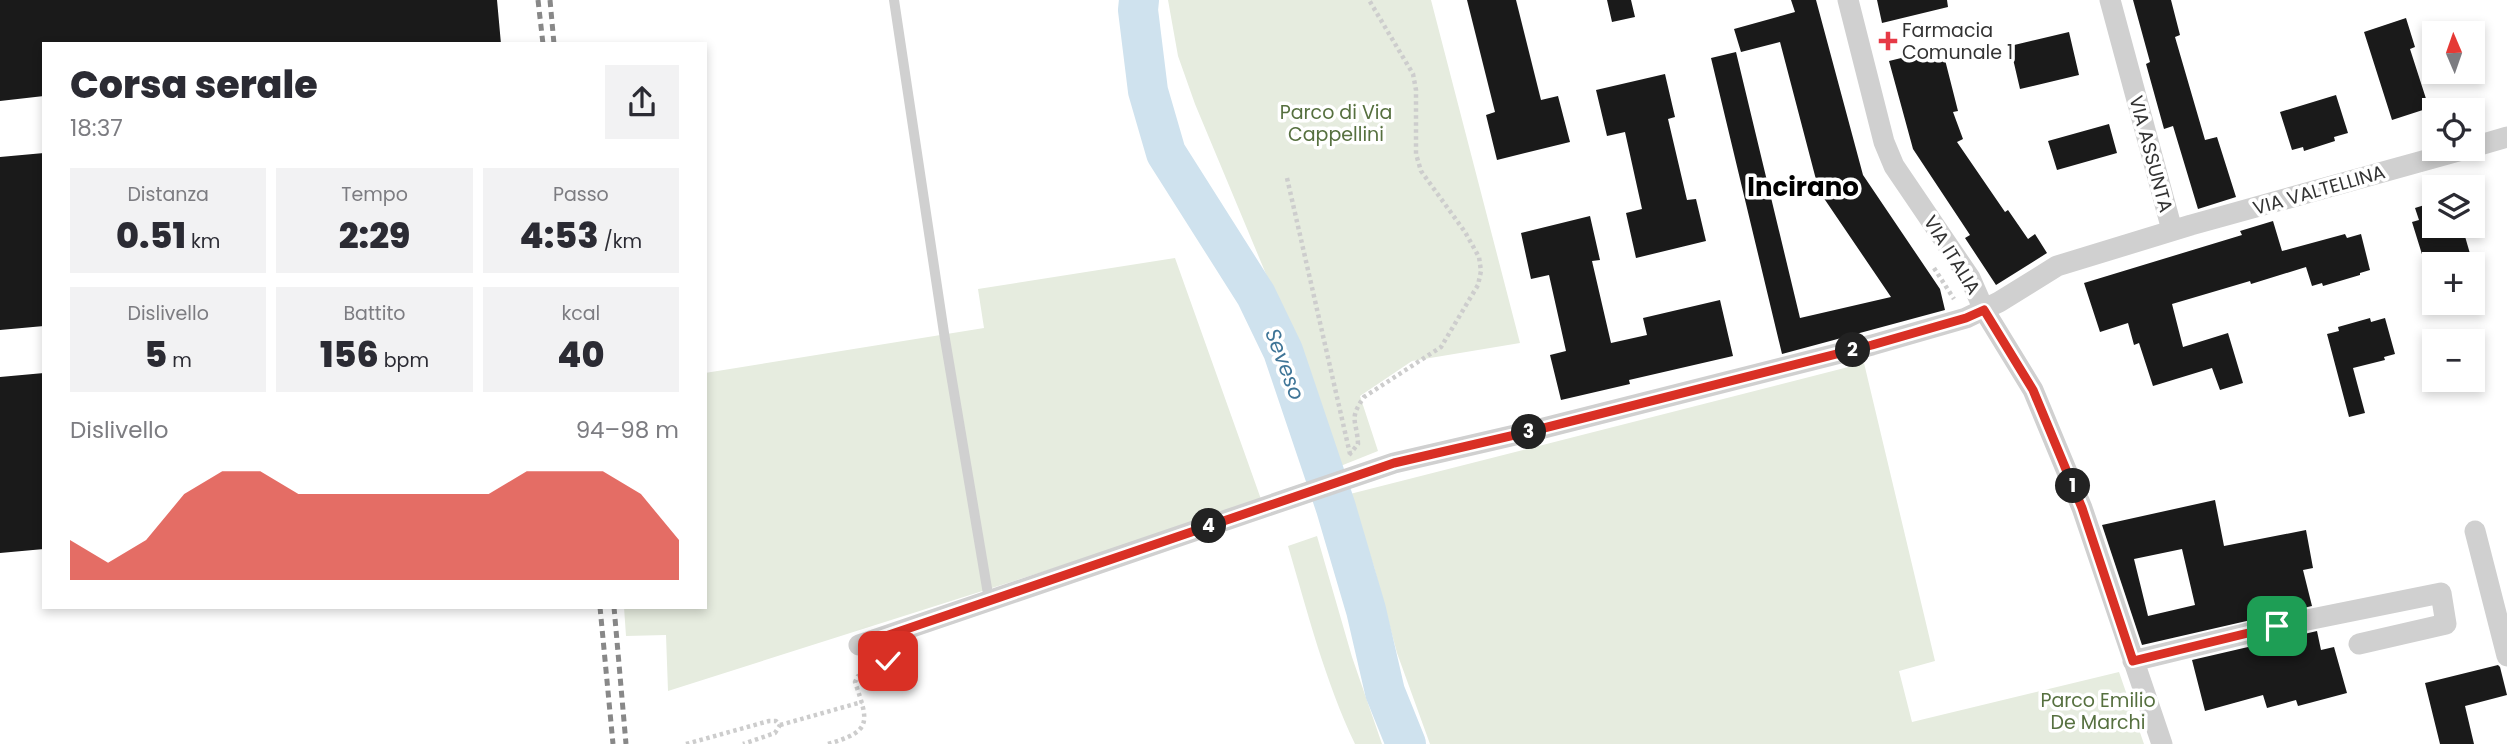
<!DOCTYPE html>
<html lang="it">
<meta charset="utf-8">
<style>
:root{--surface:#fff;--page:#f2f2f3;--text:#2b2b33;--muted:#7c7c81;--accent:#d93025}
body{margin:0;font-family:Poppins,sans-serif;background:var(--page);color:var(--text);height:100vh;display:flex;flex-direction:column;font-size:26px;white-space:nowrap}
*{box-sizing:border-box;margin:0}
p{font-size:23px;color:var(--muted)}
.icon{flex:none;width:38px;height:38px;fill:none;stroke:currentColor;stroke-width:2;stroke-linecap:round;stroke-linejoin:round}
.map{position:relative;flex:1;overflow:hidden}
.details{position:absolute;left:42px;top:42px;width:665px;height:567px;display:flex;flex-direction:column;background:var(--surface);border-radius:0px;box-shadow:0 4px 10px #0003}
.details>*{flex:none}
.needle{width:46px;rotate:358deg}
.tools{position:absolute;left:2422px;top:21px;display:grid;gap:14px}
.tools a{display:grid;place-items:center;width:63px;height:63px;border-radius:0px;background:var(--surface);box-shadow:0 4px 10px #0003;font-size:35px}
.pin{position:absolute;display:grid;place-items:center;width:60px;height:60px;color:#fff;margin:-30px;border-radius:14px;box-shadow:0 4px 10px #0006}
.km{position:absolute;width:35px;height:35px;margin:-18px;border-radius:50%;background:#222;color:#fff;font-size:19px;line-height:35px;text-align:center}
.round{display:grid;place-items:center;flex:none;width:74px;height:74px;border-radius:0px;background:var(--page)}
.summary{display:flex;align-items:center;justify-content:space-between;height:119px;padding:0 28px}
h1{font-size:38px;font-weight:800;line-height:52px}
.stats{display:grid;grid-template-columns:repeat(3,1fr);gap:10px;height:119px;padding:7px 28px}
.stats div{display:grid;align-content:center;border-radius:0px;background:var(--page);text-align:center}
.stats b{font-size:35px;font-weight:800}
.stats small{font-size:19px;font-weight:400}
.stats p{font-size:19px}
.chart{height:196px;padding:14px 28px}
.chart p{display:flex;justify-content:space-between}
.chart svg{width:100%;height:126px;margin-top:7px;fill:var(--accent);opacity:.7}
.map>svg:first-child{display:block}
.green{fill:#e6ecdf}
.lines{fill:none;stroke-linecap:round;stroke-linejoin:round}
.river{stroke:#cfe2ee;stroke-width:40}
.building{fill:#1a1a1a;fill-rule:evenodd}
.path{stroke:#cdcdcd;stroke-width:4.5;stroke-dasharray:3.5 3.5;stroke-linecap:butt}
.lane{stroke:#d0d0d0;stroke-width:10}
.street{stroke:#d0d0d0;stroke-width:21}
.rail{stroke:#888;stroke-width:5;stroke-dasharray:7 5;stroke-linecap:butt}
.route-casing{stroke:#fff;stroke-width:14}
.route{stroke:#d93025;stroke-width:9}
.poi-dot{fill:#e63946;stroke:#fff;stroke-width:2.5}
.labels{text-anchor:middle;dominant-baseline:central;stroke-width:7;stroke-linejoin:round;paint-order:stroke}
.poi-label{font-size:19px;fill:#333;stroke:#fff;text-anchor:start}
.park-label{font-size:19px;fill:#56703f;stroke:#fff}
.street-label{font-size:19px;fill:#333;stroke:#fff}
.water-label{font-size:21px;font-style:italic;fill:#3f7597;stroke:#fff}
.district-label{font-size:26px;font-weight:bold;fill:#000;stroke:#fff}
</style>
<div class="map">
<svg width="2507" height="744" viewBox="0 0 2507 744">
<rect width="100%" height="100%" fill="#fff"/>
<path class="green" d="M1168 0H1431L1520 343 1412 361 1360 396 1378 451 1338 467 1281 310 1195 104 1178 56Z
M1175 258 1262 502 668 691 666 635 626 636 624 607H705V373L984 328 978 289Z
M1864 363 1935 661 1899 671 1912 722 2119 672 2144 744H1430L1397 653 1374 567 1350 494Z
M1317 536 1352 657 1382 744H1355C1325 681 1308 614 1288 546Z"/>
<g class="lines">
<path class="river" d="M1139 0 1138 10 1148 91 1166 153 1256 295 1283 351 1336 508 1366 610 1385 692 1406 744"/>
</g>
<path class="building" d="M0 0H497L501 44H44V96L0 101Z
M1467 0H1516L1541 100 1558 96 1570 142 1497 160 1486 115 1495 112Z
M1607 0H1631L1635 17 1612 22Z
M1791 0H1816L1863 175 1940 289 1945 310 1782 354 1711 58 1736 52 1800 318 1891 297 1819 191 1780 42 1741 52 1734 29 1795 12Z
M1877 0H1947L1948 7 1882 23Z
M2133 0H2171L2180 35 2175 37 2205 140 2217 137 2236 197 2198 209 2173 126 2164 129 2146 64 2150 62Z
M2406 18 2415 47 2410 49 2429 108 2392 120 2364 32Z
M2069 32 2079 75 2020 89 2010 46Z
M1942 48 1958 111 1953 112 1963 139 1957 142 2005 212 2008 210 2028 239 2035 234 2047 253 1996 285 1965 238 1970 235 1913 149 1889 61Z
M1665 74 1675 117 1668 119 1687 200 1696 199 1706 241 1636 258 1626 213 1642 209 1625 132 1607 136 1596 90Z
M2336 95 2348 133 2334 137 2335 141 2304 151 2303 147 2292 150 2280 112Z
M2109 124 2117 153 2057 170 2048 141Z
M44 153V326L0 330V157Z
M2434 202V226H2462L2473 264H2425L2412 222 2419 220 2415 208Z
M1590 216 1600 260 1592 261 1611 343 1647 335 1643 318 1720 300 1733 356 1629 380 1630 384 1561 400 1550 355 1566 351 1549 275 1531 279 1521 233Z
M2273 221 2282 251 2345 234 2347 238 2361 234 2370 270 2360 273V275L2323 286 2322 283 2312 286 2306 267 2251 284 2250 281 2172 304 2183 347 2228 333 2243 383 2220 390 2212 368 2153 386 2139 343 2134 345 2128 323 2100 332 2084 283 2242 235 2240 231Z
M2370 318 2371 322 2385 318 2395 354 2384 357 2385 360 2353 368 2365 413 2349 417 2327 334 2339 331 2338 327Z
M44 373V549L0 553V377Z
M2215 500 2224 546 2306 530 2313 568 2303 570 2312 606 2142 645 2102 525ZM2182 549 2195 605 2148 616 2134 559Z
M2317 631 2321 650 2334 647 2347 693 2298 706 2296 700 2267 708 2263 695 2205 711 2192 660Z
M2498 665 2500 667 2507 695 2465 706 2474 744H2440L2425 683Z"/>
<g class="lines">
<path class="path" d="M1287 178 1350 454
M1934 268 1954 299
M1349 455 1358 444C1357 420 1348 420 1364 397L1441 347 1478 285 1481 271 1479 257 1465 232 1421 171 1416 154V90L1413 74 1369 0
M780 725 862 702
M686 744 769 721H776L780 725 775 733 743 744
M828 744C872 731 869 723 855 682L858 676 885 666 888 661 887 657"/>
<path class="lane" d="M894 0 944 333 989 600"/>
<path class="street" d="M1848 0 1884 142 1894 166 1970 278 1984 310 2033 390 2082 508 2162 744
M2110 0 2172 230
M2473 147 2507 137
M2475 531 2507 656
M859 645 1394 463 1528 432 1872 345 1966 318 1999 302 2057 266 2191 225 2466 149
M2133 661 2277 626 2441 593 2446 624 2359 644"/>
<path class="rail" d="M538 0 543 44
M550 0 554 44
M600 607 613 744
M614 607 626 744"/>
</g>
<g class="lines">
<defs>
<path id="route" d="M888 661 880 638 1394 463 1528 432 1872 345 1966 318 1984 310 2033 390 2082 508 2133 661 2277 626"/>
</defs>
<use href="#route" class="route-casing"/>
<use href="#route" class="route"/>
</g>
<path class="poi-dot" d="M1884.5 30.5h7v7h7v7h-7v7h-7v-7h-7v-7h7z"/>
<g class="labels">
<g class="poi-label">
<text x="1902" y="30">Farmacia<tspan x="1902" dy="22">Comunale 1</tspan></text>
</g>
<g class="park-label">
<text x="1336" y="112">Parco di Via<tspan x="1336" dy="22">Cappellini</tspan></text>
<text x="2098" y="700">Parco Emilio<tspan x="2098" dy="22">De Marchi</tspan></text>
</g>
<g class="street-label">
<text transform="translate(2151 154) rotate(75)">VIA ASSUNTA</text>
<text transform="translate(2319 190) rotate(-16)">VIA VALTELLINA</text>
<text transform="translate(1952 255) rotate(58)">VIA ITALIA</text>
</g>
<g class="water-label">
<text transform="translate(1285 364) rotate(69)">Seveso</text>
</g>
<g class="district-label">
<text x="1803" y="187">Incirano</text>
</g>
</g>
</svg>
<div class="tools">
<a><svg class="needle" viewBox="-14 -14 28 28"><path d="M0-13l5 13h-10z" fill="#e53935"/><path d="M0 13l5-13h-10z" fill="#7c7c81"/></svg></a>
<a><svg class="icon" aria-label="locate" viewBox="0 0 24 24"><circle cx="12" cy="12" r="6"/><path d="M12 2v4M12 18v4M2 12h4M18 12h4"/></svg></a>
<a><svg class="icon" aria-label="layers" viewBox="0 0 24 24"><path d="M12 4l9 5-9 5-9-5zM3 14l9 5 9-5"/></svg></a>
<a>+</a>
<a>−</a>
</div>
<div class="pin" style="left:2277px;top:626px;background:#1e9e55"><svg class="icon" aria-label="arrive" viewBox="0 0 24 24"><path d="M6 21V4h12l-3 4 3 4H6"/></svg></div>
<div class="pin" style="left:888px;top:661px;background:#d93025"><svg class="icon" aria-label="check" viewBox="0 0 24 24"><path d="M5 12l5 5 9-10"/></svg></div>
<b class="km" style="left:2073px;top:486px">1</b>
<b class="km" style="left:1853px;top:350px">2</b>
<b class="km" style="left:1529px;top:432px">3</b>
<b class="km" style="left:1209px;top:526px">4</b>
<section class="details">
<div class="summary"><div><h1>Corsa serale</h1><p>18:37</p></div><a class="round"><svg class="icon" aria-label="share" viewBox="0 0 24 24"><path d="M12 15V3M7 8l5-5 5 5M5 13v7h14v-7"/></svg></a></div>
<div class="stats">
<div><p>Distanza</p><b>0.51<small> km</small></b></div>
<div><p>Tempo</p><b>2:29</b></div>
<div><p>Passo</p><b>4:53<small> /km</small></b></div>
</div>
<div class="stats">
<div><p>Dislivello</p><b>5<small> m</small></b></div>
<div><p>Battito</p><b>156<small> bpm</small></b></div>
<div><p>kcal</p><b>40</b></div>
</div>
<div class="chart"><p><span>Dislivello</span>94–98 m</p>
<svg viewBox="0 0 160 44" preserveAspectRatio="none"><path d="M0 44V30L10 38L20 30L30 14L40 6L50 6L60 14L70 14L80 14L90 14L100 14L110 14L120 6L130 6L140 6L150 14L160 30V44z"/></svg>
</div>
</section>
</div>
